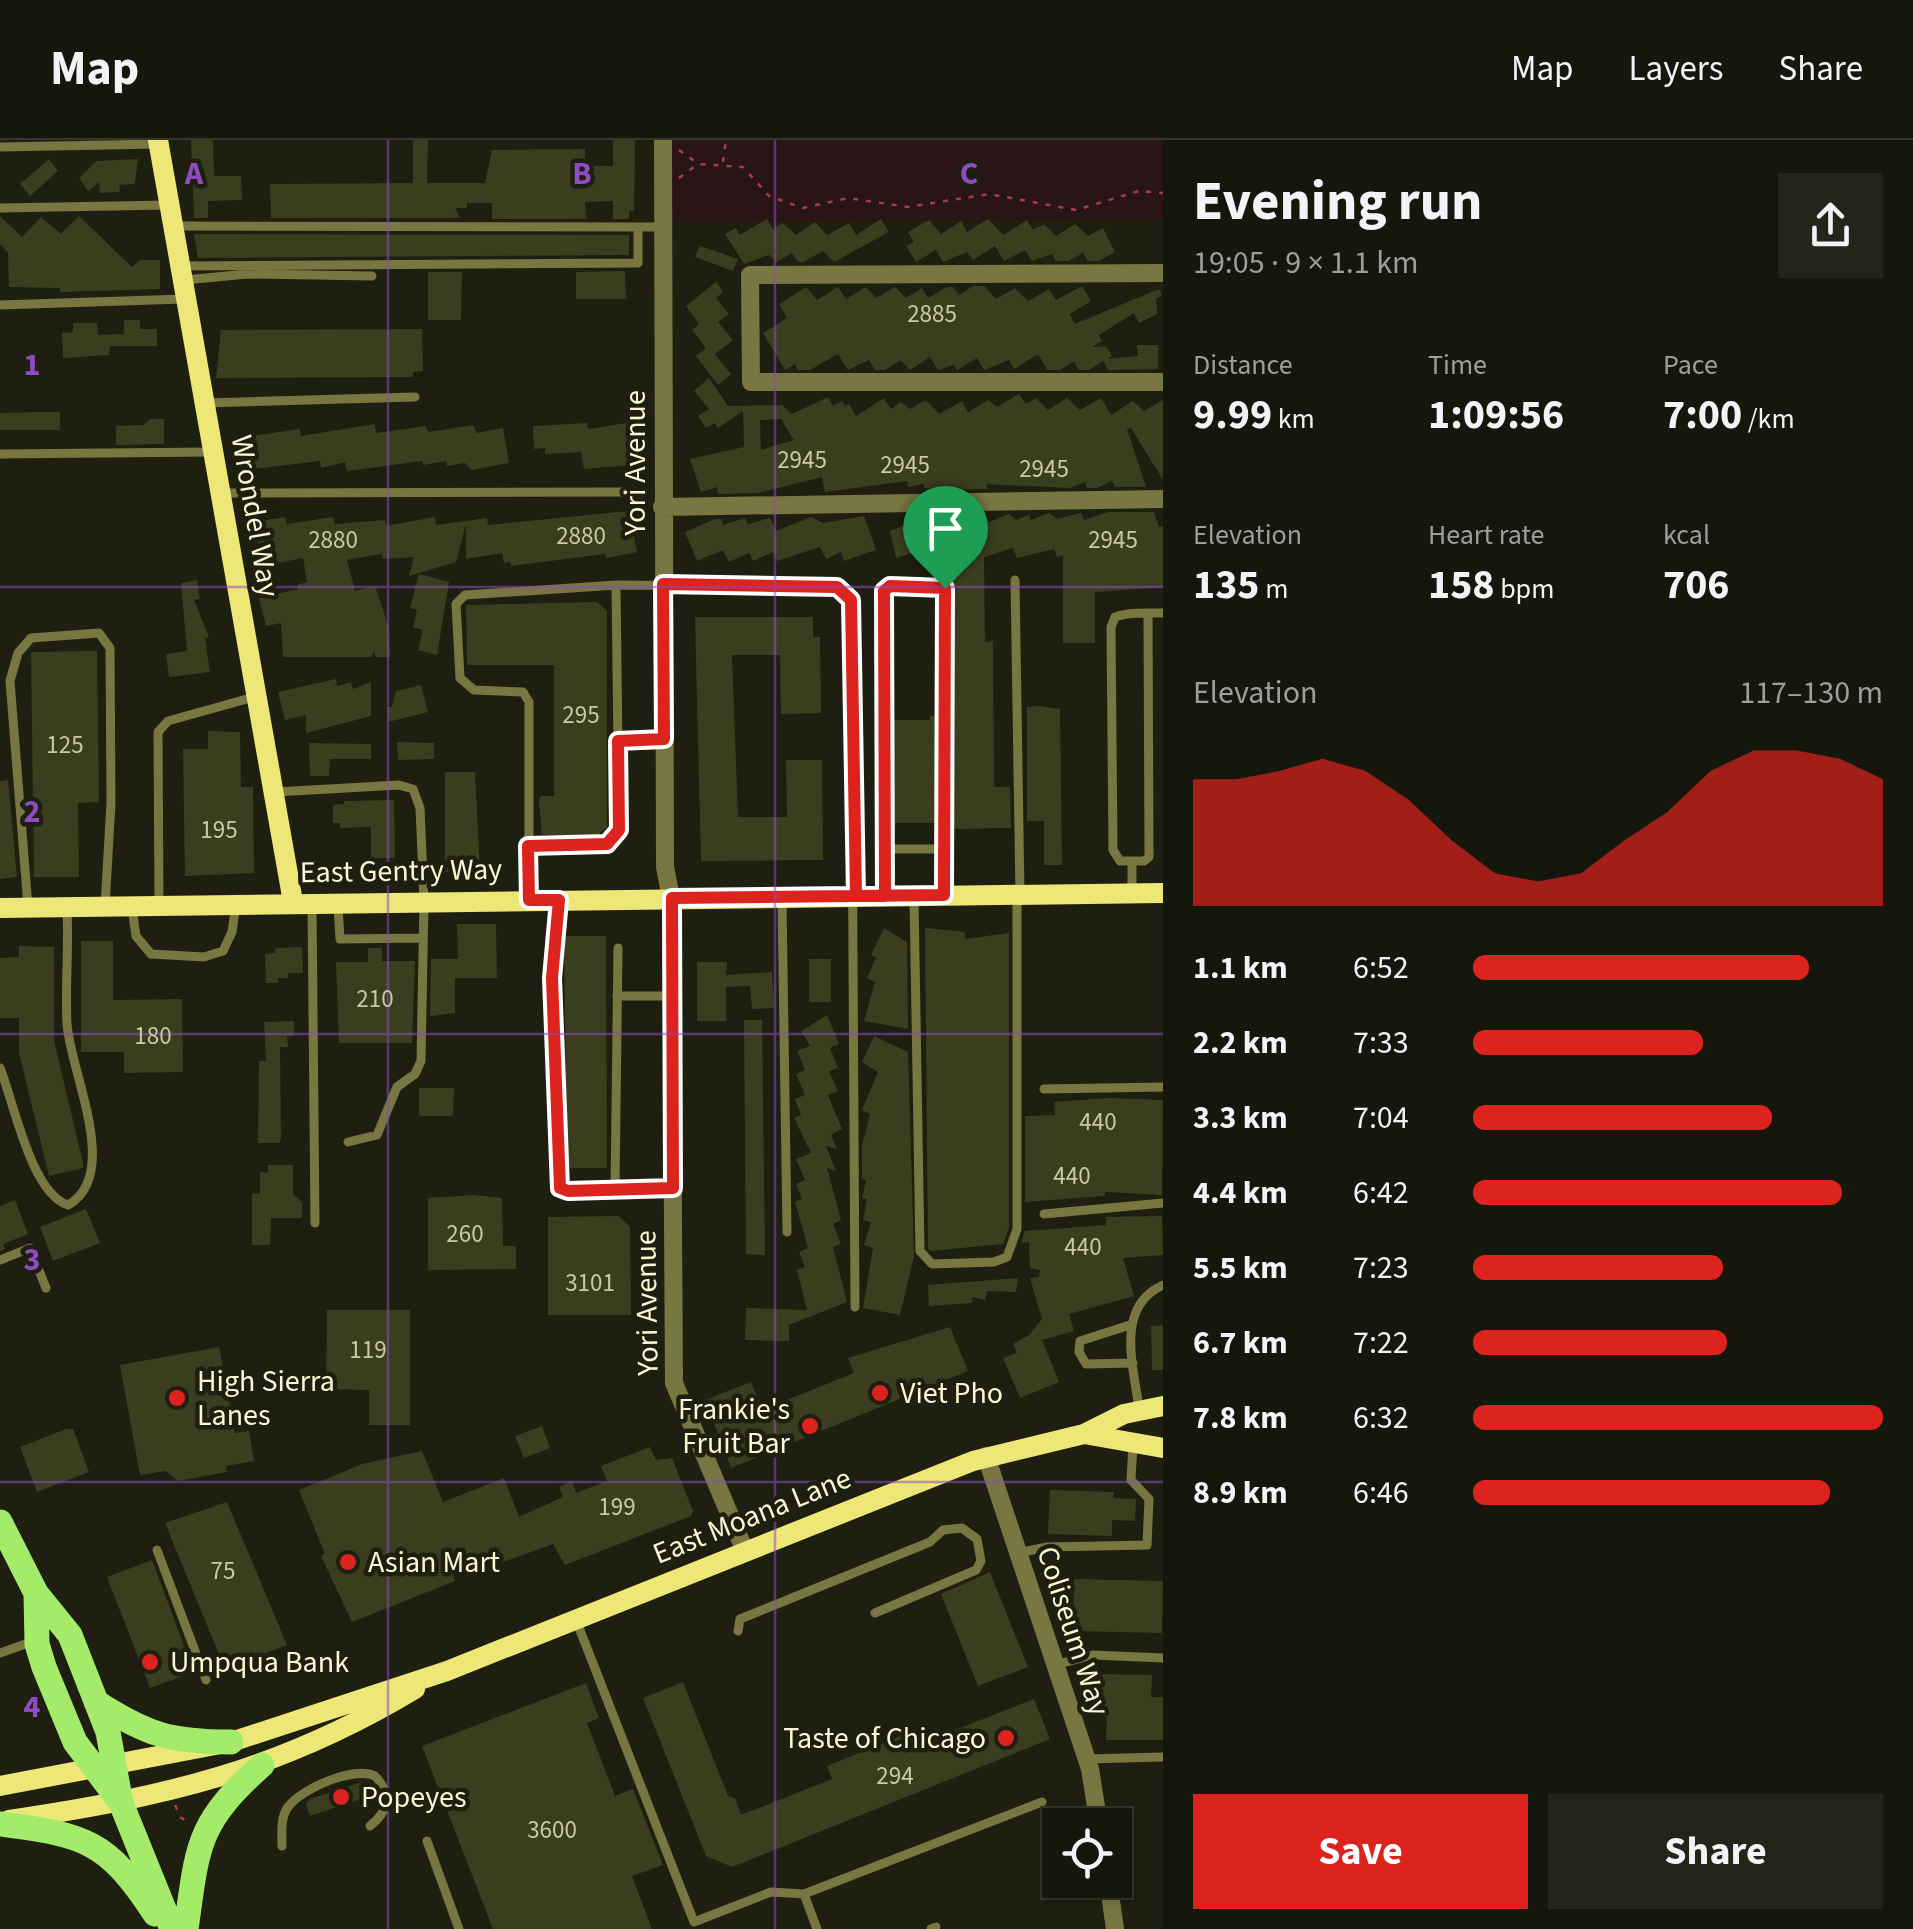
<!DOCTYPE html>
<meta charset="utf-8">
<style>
:root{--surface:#16170c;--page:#23241a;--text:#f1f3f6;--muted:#9e9f9d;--line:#35362d;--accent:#dc231e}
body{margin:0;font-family:"Source Sans 3",sans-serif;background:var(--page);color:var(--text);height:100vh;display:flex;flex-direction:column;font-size:38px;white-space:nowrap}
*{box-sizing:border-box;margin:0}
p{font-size:32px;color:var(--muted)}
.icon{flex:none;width:55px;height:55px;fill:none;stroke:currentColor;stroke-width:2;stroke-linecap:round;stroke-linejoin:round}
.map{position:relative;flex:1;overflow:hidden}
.sheet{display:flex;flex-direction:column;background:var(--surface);width:750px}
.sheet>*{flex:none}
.fabs{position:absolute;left:1042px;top:1668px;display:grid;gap:20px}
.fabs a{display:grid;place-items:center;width:90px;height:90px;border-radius:0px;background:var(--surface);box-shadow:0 2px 8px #0004,0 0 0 2px var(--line);font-size:50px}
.pin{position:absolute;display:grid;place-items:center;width:85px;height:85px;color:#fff;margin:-102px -42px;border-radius:50% 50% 50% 0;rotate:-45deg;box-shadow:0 0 10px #0007}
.pin .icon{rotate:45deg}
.round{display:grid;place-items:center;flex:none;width:105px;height:105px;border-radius:0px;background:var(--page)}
.headline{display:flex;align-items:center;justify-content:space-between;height:170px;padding:0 30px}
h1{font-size:55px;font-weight:700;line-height:75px}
.stats{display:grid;grid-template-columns:repeat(3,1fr);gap:15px;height:170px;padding:10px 30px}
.stats div{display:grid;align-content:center}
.stats b{font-size:42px;font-weight:700}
.stats small{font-size:28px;font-weight:400}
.stats p{font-size:28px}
.chart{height:280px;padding:20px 30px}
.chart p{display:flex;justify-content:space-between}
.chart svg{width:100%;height:180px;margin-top:10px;fill:var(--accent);opacity:.7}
.button{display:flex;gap:20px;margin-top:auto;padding:20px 30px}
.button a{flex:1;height:115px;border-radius:0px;background:var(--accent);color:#fff;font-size:40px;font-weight:700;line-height:115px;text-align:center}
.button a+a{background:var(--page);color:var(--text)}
ul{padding:0 30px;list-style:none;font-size:32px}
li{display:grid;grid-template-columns:160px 120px 1fr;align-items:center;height:75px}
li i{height:25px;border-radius:12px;background:var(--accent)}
header{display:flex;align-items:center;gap:60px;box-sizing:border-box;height:140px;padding:0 50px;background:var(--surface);border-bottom:2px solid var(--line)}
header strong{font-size:48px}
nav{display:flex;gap:55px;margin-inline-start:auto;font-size:35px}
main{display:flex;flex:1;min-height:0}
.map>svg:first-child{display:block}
.green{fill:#291416}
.building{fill:#3a3e1e;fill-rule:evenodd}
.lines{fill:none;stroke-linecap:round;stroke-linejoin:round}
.path{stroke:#a43e4b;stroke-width:2.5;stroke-dasharray:5 8;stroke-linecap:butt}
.lane{stroke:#787641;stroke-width:9}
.street{stroke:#787641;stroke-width:18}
.secondary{stroke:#ede777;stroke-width:20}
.primary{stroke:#a3eb69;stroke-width:25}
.route-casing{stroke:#fff;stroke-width:20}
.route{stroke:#dc231e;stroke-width:12}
.grid{fill:none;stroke:#8e4bc2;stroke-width:2.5;stroke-opacity:0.55}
.poi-dot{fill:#dc231e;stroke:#1e1f10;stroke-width:4}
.labels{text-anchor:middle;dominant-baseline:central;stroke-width:9;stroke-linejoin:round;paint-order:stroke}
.number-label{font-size:25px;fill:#c8caa6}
.street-label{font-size:30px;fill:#f8f9d4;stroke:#1e1f10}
.poi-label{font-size:30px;fill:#f8f9d4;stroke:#1e1f10;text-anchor:start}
.grid-label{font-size:32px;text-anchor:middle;font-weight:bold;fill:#8e4bc2;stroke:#1e1f10;stroke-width:9;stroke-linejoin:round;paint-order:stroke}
</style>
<header>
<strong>Map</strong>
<nav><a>Map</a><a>Layers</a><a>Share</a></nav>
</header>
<main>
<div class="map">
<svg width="1163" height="1789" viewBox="0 0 1163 1789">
<rect width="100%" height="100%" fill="#1e1f10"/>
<path class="green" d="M670 0H1163V79L670 82Z"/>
<path class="building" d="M191 0H213L214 36H241L242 60 208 61V78H194Z
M413 0H428L427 43H485L492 10 585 9V26H613V0H635L634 71H629V79H613V61L585 62 586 79H492V63H467V68H455L460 78H271L270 44 413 43Z
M49 19 58 31 30 56 20 44Z
M138 19 135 44 119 45 120 52 100 53 99 42 88 51 79 38 96 21Z
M0 76 22 97 41 77 61 94 79 76 132 127 140 120H160V149L60 152V148L9 147 8 113 0 104Z
M767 79 773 89 783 83 796 95 815 82 827 95 849 83 856 95 881 79 889 92 834 122 823 111 803 122H798L792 113 777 122 769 115 744 124 725 94 736 88 740 95Z
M988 79 1003 95 1027 80 1033 90 1044 84 1056 96 1075 84 1088 96 1103 88 1115 112 1099 121H1088L1083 113 1068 121H1056L1052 114 1032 121 1025 110 1004 121 995 106 973 120 967 112 943 122 936 110 916 122 906 106 914 102 908 92 929 80 941 94 961 81 967 92Z
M194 94 629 95V115L198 118Z
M700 106 738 119 733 131 695 117Z
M625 131 626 159H576V132Z
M428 132H462L461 180H428Z
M716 142 723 152 716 158 729 174 718 182 733 200 715 214 731 234 718 245 696 216 706 208 692 190 699 184 686 166Z
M973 146H984L996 159 1015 148 1028 161 1049 149 1056 160 1082 146 1091 161 1070 174 1075 184 1159 149 1162 155 1156 159 1157 174 1139 183 1134 173 1099 195 1102 201 1092 207 1106 206 1112 216 1107 219 1138 216 1137 205H1158V229L1108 230 1103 221 1089 230H1079L1074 221 1060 230H1047L1038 214 1014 229 1009 220 984 230 977 218 957 230 954 225 938 230 930 217 910 230 901 220 885 230H875L869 220 848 230 838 214 810 230H798L795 224 785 230 763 193 787 178 779 164 806 147 817 160 838 147 846 159 866 147 876 158 895 147 906 158 922 148 928 158 947 147H953L959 155Z
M124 180H140V189H157V206H110L109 215 63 218 62 193 73 192V183H97L98 195 124 194Z
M422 189 423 231 413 232V237L216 238 221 190Z
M709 238 728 266 782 265 792 274 828 257 833 266 842 261 845 266 849 264 856 276 884 258 891 269 901 262 910 269 926 260 939 274 962 261 968 272 988 260 997 267 1019 254 1026 264 1036 258 1048 270 1067 258 1080 270 1101 258 1111 275 1133 261 1144 271 1163 260V340L1131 288 1127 289 1146 347H1115L1112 341 1097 348H1087L1085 342 1070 348 986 344 988 349 940 350 924 348V344L908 347 907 341 825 352 822 337 758 353 718 354 717 347 701 352 690 319 744 307 743 271 718 288 715 283 706 288 698 276 709 269 694 251ZM781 279 794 300 761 310 760 280Z
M42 272H60V290H0V273Z
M150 279H164V304L116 305V286L143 285Z
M633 282 641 324 584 329 581 312 545 314V308L534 309 533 286 587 283 588 289Z
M375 284 376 293 426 286 428 292 474 285 476 293 503 288 509 323 472 330 465 323 447 326 446 321 423 325 422 321 347 331 345 322 321 328 320 321 245 330 239 298 300 289 301 296Z
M629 371 637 412 606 418 605 414 511 426 510 422 504 423 502 413 466 419V384L456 422 409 436 414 417 383 419 381 414 347 420 355 451 375 446 389 488 390 517H376L374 511 371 517H283L281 483 266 486 259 458 298 449 297 445 307 442 303 418 262 426 254 382 285 377 287 384 333 377 335 384 385 380 386 386 435 377 436 385 487 378 488 385Z
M1108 372H1154L1159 387 1163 386V447L1095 452V503H1063V415L1057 417 1054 409 1017 418 1013 408 984 417 985 502 993 501 994 647H1010L1011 688 954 689 952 414 944 417 938 405 896 418 890 391 930 375H938L941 382 981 374 989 382 1009 374 1016 380 1029 375 1031 380 1049 373 1057 379 1081 373 1084 380Z
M864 376 876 410 844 421 841 412 826 419 820 407 777 421 773 412 753 421 749 413 729 422 723 410 697 421 685 392 715 379H721L723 385 745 378 748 384 770 378 776 391 811 377 823 383Z
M419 434 449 442 437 515 418 510 423 490 413 487 417 470 410 468Z
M197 440 200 459 194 460 209 497 205 498 210 532 169 537 166 514 187 511 181 443Z
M597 462 607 471V687L598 695H542L539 660 541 656H554V525H467L466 465Z
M695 477H813V497H820L821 573 781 574 780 515H732L738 677H787L786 620H822L823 720 701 721Z
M97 511 99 662 78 663 79 737H34L31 512Z
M336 539 337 546 351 542 353 549 371 542V576L306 593V575L285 580 278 552Z
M421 545 428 572 388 582V567H392L396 551Z
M1041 566 1060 569 1062 725H1044V681H1027V567Z
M930 576H937L936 683H893V580H930Z
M208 591 240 592 241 647H253L254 733 185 736 183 609H208Z
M397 602 434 603V619L398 620Z
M309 603 371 604V619H330L329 636H310Z
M445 632H475L480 732H445Z
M8 640 17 737 0 739V641Z
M394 660 395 718H371V687L340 688V683H333V665L344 664V661Z
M457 784H496L497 838H455V873L430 876 431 819H458Z
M884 788 907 802 908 889 864 881 875 842 867 838 876 818 871 815Z
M925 788 965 792V799L1009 793V1088L1003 1104 931 1111 928 1108Z
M564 796H606L607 1028H567Z
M81 801H113V860L182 859 183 932 124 933V912H81Z
M19 806 54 807V900L83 1023V1028L49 1036 19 913V878H0V818L19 817Z
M302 807 303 833H288V838H278V843H266L265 814 275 813V808Z
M368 808H382V821H415L412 903H339L336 822H368Z
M809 819H831V862H809Z
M697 822H727L726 835 772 832 774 868 752 869 750 846 726 847V881H697Z
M827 875 839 904 830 908 838 928 829 931 838 951 828 955 842 989 831 995 837 1009 826 1006 836 1031 827 1028 841 1080 833 1084 841 1104 833 1107 847 1162 789 1185V1201L745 1200 746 1168 807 1170 797 1130 805 1127 799 1112 808 1108 795 1062 802 1059 796 1044 805 1040 796 1019 811 1013 794 978 801 975 795 959 805 955 796 934 805 930 797 911 810 906 801 891Z
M744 880H762L765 1115 746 1114Z
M294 881V896H287L288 907H280L281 998 279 1003H258L259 921H266L264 882Z
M874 896 908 912 914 1116 900 1175 863 1168 873 1108 864 1105 871 1082 863 1080 867 1059 862 1058 866 1040 862 1039V1006L870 974 862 970 878 932 862 922Z
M419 948H454L453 976H419Z
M1108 958 1163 960 1162 1055 1105 1052V1056L1025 1062V976L1055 975 1054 962Z
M268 1025H293V1054L302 1062V1078H271L270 1105H252V1053L260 1054V1032L268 1033Z
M473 1055 502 1058 503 1106H516V1129L428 1130V1058Z
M15 1060 28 1094 3 1104 5 1109 0 1111V1066Z
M86 1069 100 1103 53 1121 40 1087Z
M619 1076 630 1087 631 1175H548V1077Z
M1162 1076 1163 1115 1123 1118 1134 1156 1069 1174 1074 1191 1042 1200 1059 1242 1020 1258 1003 1218 1017 1213 1013 1204 1029 1195 1042 1179 1030 1138 1039 1137 1040 1130 1030 1128 1029 1102 1021 1103 1025 1091 1106 1085V1077Z
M1018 1138 1016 1152 987 1151 985 1160 972 1157V1163L929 1166 928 1145Z
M327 1170H410V1285H369V1250L326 1249Z
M1163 1185V1230H1152L1151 1186Z
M950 1187 968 1231 731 1328 705 1260 751 1242 762 1270 854 1233 848 1218Z
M219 1207 235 1293 249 1291 254 1321 226 1326 227 1332 178 1341 166 1331 140 1335 120 1225Z
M542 1286 550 1308 524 1318 515 1296Z
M66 1289H73L89 1332 37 1352 20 1307Z
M650 1307 656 1320 672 1318 693 1371 691 1376 565 1425 553 1404 484 1429 480 1420 451 1431 455 1441 352 1482 321 1416 325 1414 299 1350 362 1324 422 1311 443 1362 504 1338 519 1377 563 1357 559 1347 572 1341 576 1353 607 1341 601 1326Z
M1050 1350 1114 1352 1113 1358 1136 1359 1135 1381 1112 1380V1396L1048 1394Z
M227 1362 287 1505 225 1529 165 1383Z
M152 1420 194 1532 150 1548 107 1437Z
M990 1432 1028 1527 978 1546 941 1454Z
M1074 1439 1163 1441 1162 1493 1073 1491Z
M1093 1534 1152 1535 1151 1557H1163V1600H1106L1107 1577H1099Z
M683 1542 728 1656 735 1658 741 1675 832 1639 827 1626 901 1596 920 1589 925 1602 1034 1559 1050 1599 732 1727 706 1716 643 1558Z
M586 1543 599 1578 587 1583 615 1656 633 1649 663 1725 632 1736 652 1789H493L422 1606Z
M362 1642 368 1657 310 1676 306 1664 310 1659Z"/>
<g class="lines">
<path class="path" d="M679 10 697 23
M723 22 726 0
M679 38 698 24 743 27 769 56 803 68 848 58 908 67 989 54 1076 70 1139 51 1163 53
M175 1665 181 1678 188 1681"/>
<path class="lane" d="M0 7 159 4
M0 68 169 65
M176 86 662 87
M183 126 638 123V87
M185 140 247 134 372 136
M0 165 184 159
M205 263 415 257
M0 314 211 312
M221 353 638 352
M1015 440 1020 755
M1148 473 1149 717 1144 721H1120L1113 710 1111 487 1115 477C1130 472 1147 473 1163 473
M619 601 664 599
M275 652 399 645 413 649 420 668 424 761 421 921 415 934 397 947 377 995 348 1002
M529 706 607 704 619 691 616 445
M885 709H946
M1132 722V753
M885 756 884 451 890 446 939 445 946 452 944 755
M914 758 920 1111 932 1124 994 1122 1007 1117 1017 1089V756
M529 760V562L523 552 474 550 460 538 456 464 465 455 616 445 837 447 851 460 855 1167
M782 760 787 1092
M559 762 552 838 560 1047 568 1051 672 1048
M159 765 158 592 168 581 254 557
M312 765 315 1083
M338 766 340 799 423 798
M28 767 10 541 18 513 31 498 99 493 110 508 111 663 105 766
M132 768 136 796 151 814 204 817 223 811 232 792 236 764
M617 856H672
M0 928C14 963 31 1053 68 1065 122 1035 70 931 67 884 65 846 69 807 67 769
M1044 949 1163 947
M615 1050 618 808
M1044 1074 1163 1063
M0 1120 30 1108 46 1148
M1130 1185 1080 1201 1079 1212 1086 1224 1133 1223
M1139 1269C1134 1227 1114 1167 1163 1145
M157 1410 206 1540
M1018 1413 1047 1407 1147 1405 1149 1359 1131 1340 1133 1304
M576 1480 694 1782 771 1752 804 1754
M738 1491 740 1479 930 1402 943 1390 962 1388 977 1399 981 1421 976 1430 875 1473
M0 1513 34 1501
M1055 1525 1093 1515 1163 1518
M1086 1619 1163 1617
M427 1701 459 1789
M282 1706C282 1693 280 1678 288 1667 302 1648 354 1626 375 1636 392 1654 389 1671 370 1686
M817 1789 804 1754 1042 1662
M931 1789 936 1787"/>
<path class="street" d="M663 0 665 727 671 758 674 1243 745 1411
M1163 133 750 135 751 242H1163
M662 367 1163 359
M986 1316 1090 1629 1099 1685
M1108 1740 1115 1789"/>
<path class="secondary" d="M158 0 293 762
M0 768 1163 753
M1084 1294 1163 1308
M0 1646 231 1602 447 1531 973 1321 1084 1294 1124 1274 1163 1266
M9 1680C164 1657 279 1631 415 1549"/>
<path class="primary" d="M0 1382 36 1453 70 1495 108 1592 120 1658
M36 1453 37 1504 44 1527 75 1602 121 1663 172 1789
M96 1562C147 1595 171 1602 231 1602
M0 1684C85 1695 107 1700 155 1774
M186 1789C198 1705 196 1684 262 1625"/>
</g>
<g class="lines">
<defs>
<path id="route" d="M945 448 944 755 672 758 673 1048 568 1051 560 1048 552 838 559 760H529L528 706 607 704 619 690 618 601 664 599 663 444 837 447 851 460 856 756H885L884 451 890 446 945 448"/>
</defs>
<use href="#route" class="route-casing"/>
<use href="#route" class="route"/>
</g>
<path class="grid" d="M388 0V1789M775 0V1789M0 447H1163M0 894H1163M0 1342H1163"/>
<g class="poi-dot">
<circle cx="880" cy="1253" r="10"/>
<circle cx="177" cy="1258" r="10"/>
<circle cx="810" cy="1286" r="10"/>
<circle cx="348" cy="1422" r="10"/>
<circle cx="150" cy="1522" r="10"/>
<circle cx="1006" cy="1598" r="10"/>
<circle cx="341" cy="1657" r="10"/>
</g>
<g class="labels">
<g class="number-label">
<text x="932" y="174">2885</text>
<text x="802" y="320">2945</text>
<text x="905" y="325">2945</text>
<text x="1044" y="329">2945</text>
<text x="581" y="396">2880</text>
<text x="333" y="400">2880</text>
<text x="1113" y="400">2945</text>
<text x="581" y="575">295</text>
<text x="65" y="605">125</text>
<text x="219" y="690">195</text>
<text x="375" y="859">210</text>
<text x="153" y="896">180</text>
<text x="1098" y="982">440</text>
<text x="1072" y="1036">440</text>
<text x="465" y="1094">260</text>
<text x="1083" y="1107">440</text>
<text x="590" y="1143">3101</text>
<text x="368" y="1210">119</text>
<text x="617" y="1367">199</text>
<text x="223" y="1431">75</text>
<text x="895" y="1636">294</text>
<text x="552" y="1690">3600</text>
</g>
<g class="street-label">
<text transform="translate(635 323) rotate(-90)">Yori Avenue</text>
<text transform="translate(255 376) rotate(80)">Wrondel Way</text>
<text transform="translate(401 731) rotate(-1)">East Gentry Way</text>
<text transform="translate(647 1163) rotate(-91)">Yori Avenue</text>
<text transform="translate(752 1376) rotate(-22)">East Moana Lane</text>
<text transform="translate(1073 1491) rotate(72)">Coliseum Way</text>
</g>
<g class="poi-label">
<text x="197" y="1241">High Sierra<tspan x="197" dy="34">Lanes</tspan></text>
<text x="900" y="1253">Viet Pho</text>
<text x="790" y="1269" text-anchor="end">Frankie's<tspan x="790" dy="34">Fruit Bar</tspan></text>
<text x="368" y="1422">Asian Mart</text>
<text x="170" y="1522">Umpqua Bank</text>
<text x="986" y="1598" text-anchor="end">Taste of Chicago</text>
<text x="361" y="1657">Popeyes</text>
</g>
</g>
<g class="grid-label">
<text x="194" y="44">A</text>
<text x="582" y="44">B</text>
<text x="969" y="44">C</text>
<text x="32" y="235">1</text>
<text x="32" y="682">2</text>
<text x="32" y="1130">3</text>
<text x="32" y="1577">4</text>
</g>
</svg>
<div class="fabs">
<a><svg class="icon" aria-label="locate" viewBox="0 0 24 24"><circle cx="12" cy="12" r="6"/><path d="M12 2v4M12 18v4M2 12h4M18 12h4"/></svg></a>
</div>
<div class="pin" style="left:945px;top:448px;background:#1e9e55"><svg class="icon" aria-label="arrive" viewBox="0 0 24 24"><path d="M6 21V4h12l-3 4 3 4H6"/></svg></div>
</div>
<section class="sheet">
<div class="headline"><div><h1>Evening run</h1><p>19:05 · 9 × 1.1 km</p></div><a class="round"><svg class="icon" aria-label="share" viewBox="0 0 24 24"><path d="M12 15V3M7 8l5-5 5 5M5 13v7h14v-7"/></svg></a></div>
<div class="stats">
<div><p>Distance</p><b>9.99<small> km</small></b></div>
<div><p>Time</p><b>1:09:56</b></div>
<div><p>Pace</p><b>7:00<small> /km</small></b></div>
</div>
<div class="stats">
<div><p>Elevation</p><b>135<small> m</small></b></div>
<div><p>Heart rate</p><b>158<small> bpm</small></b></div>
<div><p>kcal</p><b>706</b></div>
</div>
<div class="chart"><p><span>Elevation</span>117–130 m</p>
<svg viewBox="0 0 160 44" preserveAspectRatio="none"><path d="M0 44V13L10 13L20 11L30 8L40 11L50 18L60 28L70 36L80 38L90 36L100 28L110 21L120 11L130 6L140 6L150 8L160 13V44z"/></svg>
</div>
<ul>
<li><b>1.1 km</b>6:52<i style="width:82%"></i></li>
<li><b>2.2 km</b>7:33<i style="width:56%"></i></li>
<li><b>3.3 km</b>7:04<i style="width:73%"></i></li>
<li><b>4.4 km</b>6:42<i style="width:90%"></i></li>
<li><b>5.5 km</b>7:23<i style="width:61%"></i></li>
<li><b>6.7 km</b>7:22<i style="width:62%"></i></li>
<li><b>7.8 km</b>6:32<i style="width:100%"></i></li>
<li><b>8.9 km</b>6:46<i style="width:87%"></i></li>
</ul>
<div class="button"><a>Save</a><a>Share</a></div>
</section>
</main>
